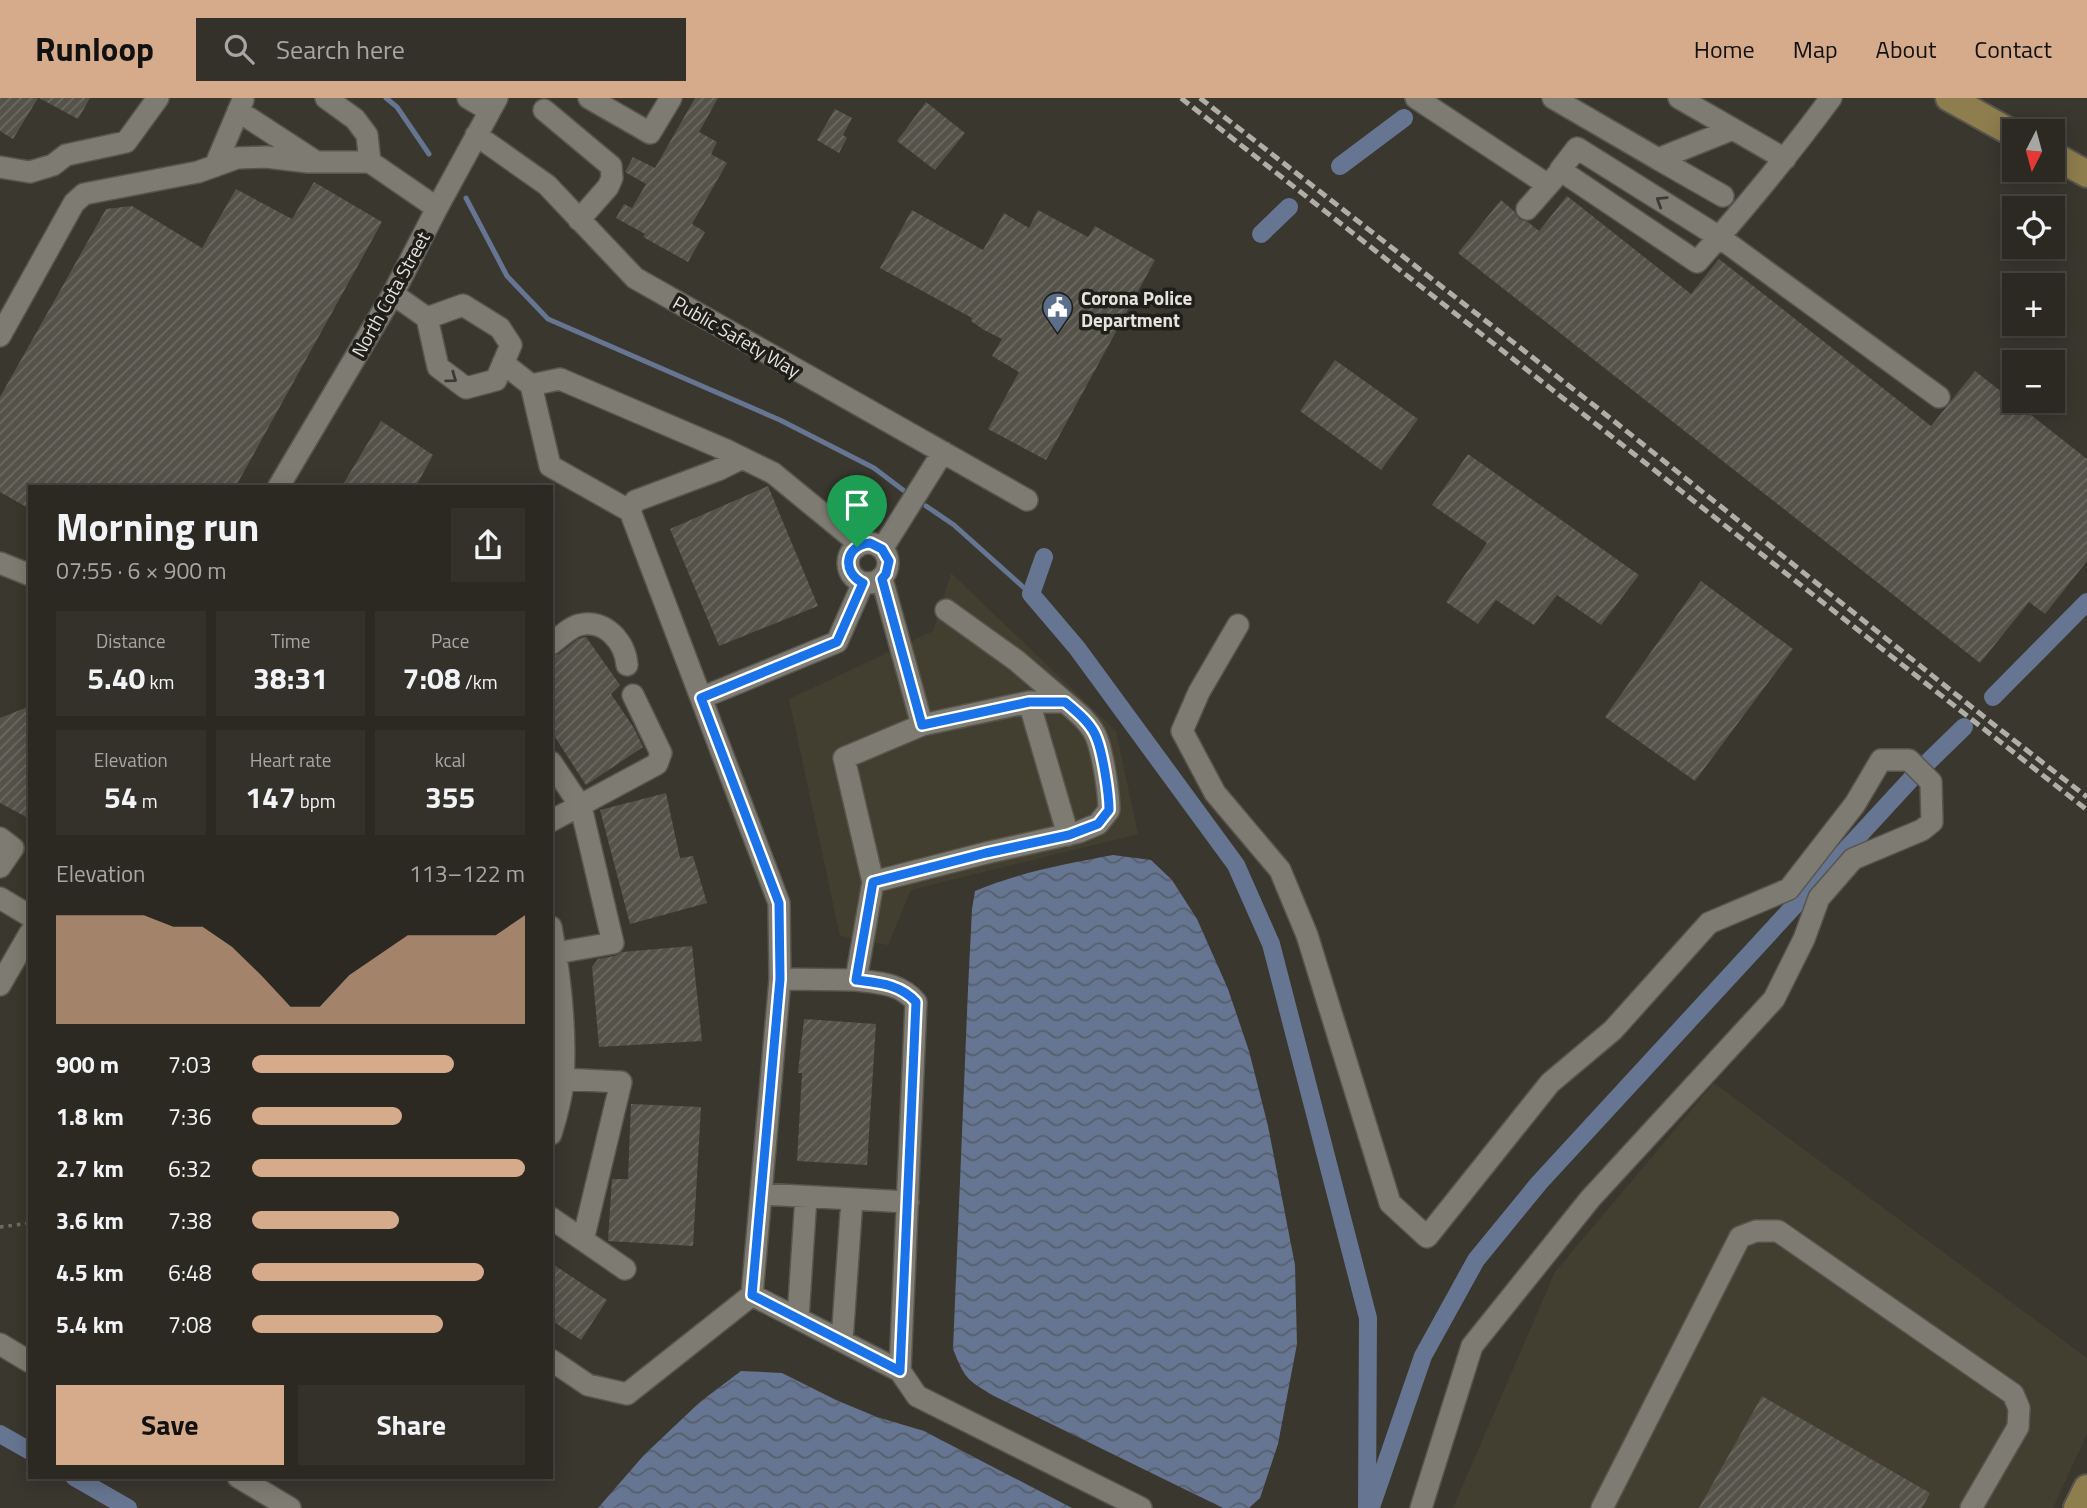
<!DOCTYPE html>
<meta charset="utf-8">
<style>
:root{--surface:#2b2922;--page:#33312a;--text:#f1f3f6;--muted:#a6a6a5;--line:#474540;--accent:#d6ab8b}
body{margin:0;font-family:"Titillium Web",sans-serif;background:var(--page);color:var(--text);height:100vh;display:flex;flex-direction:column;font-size:26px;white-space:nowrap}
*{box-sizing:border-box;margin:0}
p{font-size:23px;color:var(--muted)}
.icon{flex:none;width:38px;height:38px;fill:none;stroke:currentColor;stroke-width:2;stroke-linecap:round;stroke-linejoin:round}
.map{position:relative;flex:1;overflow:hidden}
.sheet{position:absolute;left:28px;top:387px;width:525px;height:994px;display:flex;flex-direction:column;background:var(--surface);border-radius:0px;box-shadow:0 4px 18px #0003,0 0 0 2px var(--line)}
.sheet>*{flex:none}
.needle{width:46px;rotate:186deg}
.fabs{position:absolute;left:2002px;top:21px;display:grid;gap:14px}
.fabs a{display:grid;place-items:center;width:63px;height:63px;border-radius:0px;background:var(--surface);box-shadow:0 4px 18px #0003,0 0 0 2px var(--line);font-size:35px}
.pin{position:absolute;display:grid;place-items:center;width:60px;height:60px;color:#fff;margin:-72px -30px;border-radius:50% 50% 50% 0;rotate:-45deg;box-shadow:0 0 7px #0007}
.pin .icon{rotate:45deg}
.round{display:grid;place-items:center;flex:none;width:74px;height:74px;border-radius:0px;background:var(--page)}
.headline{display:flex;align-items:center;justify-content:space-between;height:119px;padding:0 28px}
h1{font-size:38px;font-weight:700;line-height:52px}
.stats{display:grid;grid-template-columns:repeat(3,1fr);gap:10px;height:119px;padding:7px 28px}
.stats div{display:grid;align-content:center;border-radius:0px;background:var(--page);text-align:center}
.stats b{font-size:30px;font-weight:700}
.stats small{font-size:19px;font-weight:400}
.stats p{font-size:19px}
.chart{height:196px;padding:14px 28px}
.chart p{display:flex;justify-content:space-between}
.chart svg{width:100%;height:126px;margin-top:7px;fill:var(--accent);opacity:.7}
.action{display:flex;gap:14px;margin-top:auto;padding:14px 28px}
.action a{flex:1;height:80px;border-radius:0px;background:var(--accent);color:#111;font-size:28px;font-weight:700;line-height:80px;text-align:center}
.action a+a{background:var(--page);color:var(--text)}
ul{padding:0 28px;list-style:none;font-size:23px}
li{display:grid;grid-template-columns:112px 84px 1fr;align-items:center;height:52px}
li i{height:18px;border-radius:9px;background:var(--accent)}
header{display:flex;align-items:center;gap:42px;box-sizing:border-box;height:98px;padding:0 35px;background:var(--accent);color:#111}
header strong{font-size:33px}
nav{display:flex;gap:38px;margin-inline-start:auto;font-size:24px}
.search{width:490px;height:63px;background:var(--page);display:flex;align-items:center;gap:18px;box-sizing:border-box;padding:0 24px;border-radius:0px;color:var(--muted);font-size:26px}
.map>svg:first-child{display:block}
.built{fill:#433f30}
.water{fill:url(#water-waves)}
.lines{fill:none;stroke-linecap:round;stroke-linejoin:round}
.stream{stroke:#667591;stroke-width:5}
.canal{stroke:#667591;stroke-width:18}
.building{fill:url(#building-hatch)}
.minor-casing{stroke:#57554e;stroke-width:24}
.major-casing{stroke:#57554e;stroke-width:30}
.path{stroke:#6e6d65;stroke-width:3.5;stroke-dasharray:3.5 5;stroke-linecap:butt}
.minor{stroke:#7e7c72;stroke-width:21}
.major{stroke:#8e7d4d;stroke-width:26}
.rail{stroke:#afaea7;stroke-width:5;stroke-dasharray:10 5;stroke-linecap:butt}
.oneway{stroke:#3c3a34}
.route-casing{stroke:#fff;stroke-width:14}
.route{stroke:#1a73e8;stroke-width:9}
.labels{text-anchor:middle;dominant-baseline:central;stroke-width:7;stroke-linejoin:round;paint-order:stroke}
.street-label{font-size:19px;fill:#e4e3dd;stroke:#1f1e1a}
.poi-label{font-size:19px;font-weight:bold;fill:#e4e3dd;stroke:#1f1e1a;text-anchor:start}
</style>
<header>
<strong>Runloop</strong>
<div class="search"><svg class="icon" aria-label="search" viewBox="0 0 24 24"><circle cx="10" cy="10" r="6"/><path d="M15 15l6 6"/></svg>Search here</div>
<nav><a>Home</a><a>Map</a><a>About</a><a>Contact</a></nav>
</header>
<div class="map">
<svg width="2087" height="1410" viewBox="0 0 2087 1410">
<defs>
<pattern id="water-waves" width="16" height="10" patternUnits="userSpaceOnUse" patternTransform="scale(1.75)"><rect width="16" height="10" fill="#667591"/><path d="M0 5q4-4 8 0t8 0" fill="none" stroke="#575f6d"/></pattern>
<pattern id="building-hatch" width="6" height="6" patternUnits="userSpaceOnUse" patternTransform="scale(1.75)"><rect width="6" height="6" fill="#545249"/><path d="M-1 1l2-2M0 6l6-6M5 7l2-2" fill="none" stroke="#6c6b63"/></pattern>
</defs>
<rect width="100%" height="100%" fill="#39372e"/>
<path class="built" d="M951 475 1116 633 1138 736 911 792 888 847 840 838 789 601 933 533Z
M1714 985 2087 1260V1336L2053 1410H1453L1555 1174Z"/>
<path class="water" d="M1113 757 1151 762 1172 782 1197 821 1228 891 1249 953 1268 1028 1295 1167 1297 1246 1278 1346 1260 1400 1249 1410H1223L994 1298C967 1282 965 1281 953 1251L968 891 972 811 975 793C1020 774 1066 766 1113 757Z
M741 1273 782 1275 836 1302 877 1319 924 1333 1072 1410H598L644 1357 700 1304Z"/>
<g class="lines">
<path class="stream" d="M386 0 397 9 429 56
M466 100 507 178 548 221 780 322 874 370 903 392
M926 408 954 427 1031 496"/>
<path class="canal" d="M1340 68 1404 20
M1261 136 1289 109
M1044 459 1031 496 1077 550 1236 767 1271 846 1368 1220 1367 1410
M1993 599 2087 504
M1923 669 1964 629
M0 1336 30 1353
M74 1379 128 1410
M1372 1406 1423 1258 1476 1162 1539 1085 1913 679"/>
</g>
<path class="building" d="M0 0H38L13 41 0 33Z
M39 0H90L78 21Z
M695 0H718L699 34 717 44 711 56 727 65 692 126 705 134 688 164 643 139 645 136 616 120 624 106 632 110 646 86 625 74 633 59 655 70Z
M926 4 965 35 935 72 897 43Z
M835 11 852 20 843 37 847 40 839 55 817 42Z
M314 84 382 124 236 388H30V411L0 394V299L106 111 132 108 202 150 236 91 292 121Z
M1567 98 1691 196 1719 161 1931 328 1975 273 2087 361V463L2045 516 2029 504 1980 565 1458 155 1501 102 1514 113 1519 121 1528 124 1539 133Z
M912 112 983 152 1004 115 1029 130 1038 112 1088 139 1095 128 1155 162 1046 362 988 331 1019 274 992 258 1002 241 984 232 971 223 972 220 880 170Z
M1335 262 1418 321 1381 372 1300 313Z
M381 323 433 357 416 388H342Z
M1468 356 1639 477 1601 527 1557 497 1534 527 1496 502 1478 526 1446 504 1487 445 1432 407Z
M768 388 818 508 719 548 670 431Z
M1701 483 1793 551 1695 683 1605 619Z
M586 539 620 587 611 596 634 630 643 649 586 687 551 633V559L559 556 578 541Z
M30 608V721L0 705V620Z
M666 695 680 760 693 758 707 805 630 826 600 712Z
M692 848 702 943 599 949 592 869 598 861 615 858 622 854Z
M804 921 876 926 867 1067 797 1063 802 975H798Z
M631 1006 701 1009 693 1148 608 1143 612 1081H628Z
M551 1165 607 1202 581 1242 551 1222Z
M1762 1298 1930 1395 1922 1410H1699Z"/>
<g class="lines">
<defs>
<path id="minor" d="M326 0 355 21 367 37 370 64
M468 0 490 13
M589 0 650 35 671 0
M1416 0 1548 87
M1553 0 1658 61 1733 31
M1679 0 1785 61
M1831 0C1789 57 1744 111 1697 164L1560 72 1577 50 1719 139 1939 299
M544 12 611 68 612 80 608 89 579 122
M238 13 315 63
M476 37 547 87 635 180 1027 402
M1658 61 1723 98
M215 68 243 2
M0 69 30 74 53 67 66 57 126 44 158 0
M1527 111 1557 77
M393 196 427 220 438 269 466 290 496 282 511 247 500 230 463 207 427 220
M0 238 74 105 84 96 198 74 237 60 266 59 308 64H370L437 110
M503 265 531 287 560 281 726 352 773 375 851 439 857 449
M531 287 550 368 630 413 701 600 837 544 863 485
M279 388 393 196 437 110 497 0
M630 413 635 403 718 372 742 360
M848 465a20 20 0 1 1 40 0a20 20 0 1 1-40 0Z
M882 451 943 354
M0 465 30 477
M946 512 1017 563 1065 604
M1238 527 1199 594 1182 633 1215 695 1280 772 1307 837 1390 1105 1427 1139 1550 985 1613 932 1709 825 1789 791 1855 706 1881 662H1909L1931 684 1932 724 1922 732 1853 761 1819 800 1804 841 1774 901 1590 1101 1472 1248 1421 1410
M551 546C559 540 570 529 579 527 605 520 625 544 627 567
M701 600 779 805 780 881 856 882 873 784 844 660 922 627 882 481
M1029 604 1068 737
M551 664 581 709 613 845 556 855
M551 723 657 666 661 655 633 597
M0 740 13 750 0 769
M873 784 986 755 1079 734 1098 726 1109 712C1109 695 1103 657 1097 641 1092 626 1077 614 1065 604H1029L922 627
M0 800 30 818
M551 829C560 877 566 933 563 982 562 1000 556 1019 551 1036
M0 887 30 835
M563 981 621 984 583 1142
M761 1096 908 1104
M551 1120 625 1171
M752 1197 900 1273 916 904C900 885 880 885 856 882
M798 1220 806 1099
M842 1243 852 1101
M0 1246 30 1264
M551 1262 588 1287 627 1296 752 1197 780 881
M900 1273 917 1298 1141 1410
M238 1379 290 1410
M1602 1410 1740 1139 1756 1133H1778L2013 1296 2019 1310 2018 1329 1971 1410"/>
<path id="major" d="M1949 0 2014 36
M2053 57 2087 76
M2077 1410 2087 1390"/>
</defs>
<use href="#minor" class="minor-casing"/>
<use href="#major" class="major-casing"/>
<path class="path" d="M0 1129 30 1125"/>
<use href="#minor" class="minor"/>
<use href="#major" class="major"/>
<path class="rail" d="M1181 0 2087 712
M1200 0 1600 312 1993 626 2087 699"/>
</g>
<defs><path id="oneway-chevron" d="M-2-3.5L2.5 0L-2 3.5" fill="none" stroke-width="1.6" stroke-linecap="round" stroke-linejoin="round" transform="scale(1.75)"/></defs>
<g class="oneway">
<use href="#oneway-chevron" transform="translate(1661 103) rotate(-148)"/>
<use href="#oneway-chevron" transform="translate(452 280) rotate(36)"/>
</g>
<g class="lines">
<defs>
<path id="route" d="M870 445 882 451 889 463 886 476 882 481 922 627 1029 604H1065C1077 614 1092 626 1097 641 1103 657 1109 695 1109 712L1098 726 1069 737 986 755 873 784 856 882C879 885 900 886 916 904L900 1273 752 1197 780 881 779 805 701 600 837 544 863 485C841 474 845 447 870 445Z"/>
</defs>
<use href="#route" class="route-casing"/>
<use href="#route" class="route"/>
</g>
<defs>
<symbol id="civic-pin" viewBox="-11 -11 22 30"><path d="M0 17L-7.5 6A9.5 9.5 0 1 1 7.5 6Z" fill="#5c6f8a" stroke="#1f1e1a"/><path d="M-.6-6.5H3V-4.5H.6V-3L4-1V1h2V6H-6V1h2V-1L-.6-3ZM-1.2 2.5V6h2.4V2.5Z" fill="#fff"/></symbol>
</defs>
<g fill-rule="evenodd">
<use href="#civic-pin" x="1040" y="192" width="35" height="47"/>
</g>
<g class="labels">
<g class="street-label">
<text transform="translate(390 196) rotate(-61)">North Cota Street</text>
<text transform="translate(737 238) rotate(30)">Public Safety Way</text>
</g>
<g class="poi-label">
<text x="1081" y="199">Corona Police<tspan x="1081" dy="22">Department</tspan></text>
</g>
</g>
</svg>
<div class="fabs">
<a><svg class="needle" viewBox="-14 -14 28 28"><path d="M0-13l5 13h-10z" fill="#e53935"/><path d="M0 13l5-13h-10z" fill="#a6a6a5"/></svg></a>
<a><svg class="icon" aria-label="locate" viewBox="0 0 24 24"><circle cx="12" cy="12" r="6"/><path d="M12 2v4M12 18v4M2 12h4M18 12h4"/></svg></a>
<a>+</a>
<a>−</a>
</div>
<div class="pin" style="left:857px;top:449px;background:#1e9e55"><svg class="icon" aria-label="arrive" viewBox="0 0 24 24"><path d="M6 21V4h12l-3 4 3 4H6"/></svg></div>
<section class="sheet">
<div class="headline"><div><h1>Morning run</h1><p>07:55 · 6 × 900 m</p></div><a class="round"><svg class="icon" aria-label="share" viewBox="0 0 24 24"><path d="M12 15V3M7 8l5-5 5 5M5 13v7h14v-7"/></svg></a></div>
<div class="stats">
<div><p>Distance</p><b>5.40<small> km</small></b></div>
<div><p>Time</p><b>38:31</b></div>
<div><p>Pace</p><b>7:08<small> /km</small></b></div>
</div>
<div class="stats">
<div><p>Elevation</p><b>54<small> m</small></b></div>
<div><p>Heart rate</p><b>147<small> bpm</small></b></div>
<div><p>kcal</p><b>355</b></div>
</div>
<div class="chart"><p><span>Elevation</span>113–122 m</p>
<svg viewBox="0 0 160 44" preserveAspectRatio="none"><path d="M0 44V6L10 6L20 6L30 6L40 10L50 10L60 17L70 27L80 38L90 38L100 27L110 20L120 13L130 13L140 13L150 13L160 6V44z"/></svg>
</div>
<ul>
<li><b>900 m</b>7:03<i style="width:74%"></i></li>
<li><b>1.8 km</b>7:36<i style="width:55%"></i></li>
<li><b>2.7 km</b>6:32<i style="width:100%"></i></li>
<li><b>3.6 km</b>7:38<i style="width:54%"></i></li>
<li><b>4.5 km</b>6:48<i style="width:85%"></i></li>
<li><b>5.4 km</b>7:08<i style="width:70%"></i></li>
</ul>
<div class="action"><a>Save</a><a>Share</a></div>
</section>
</div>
